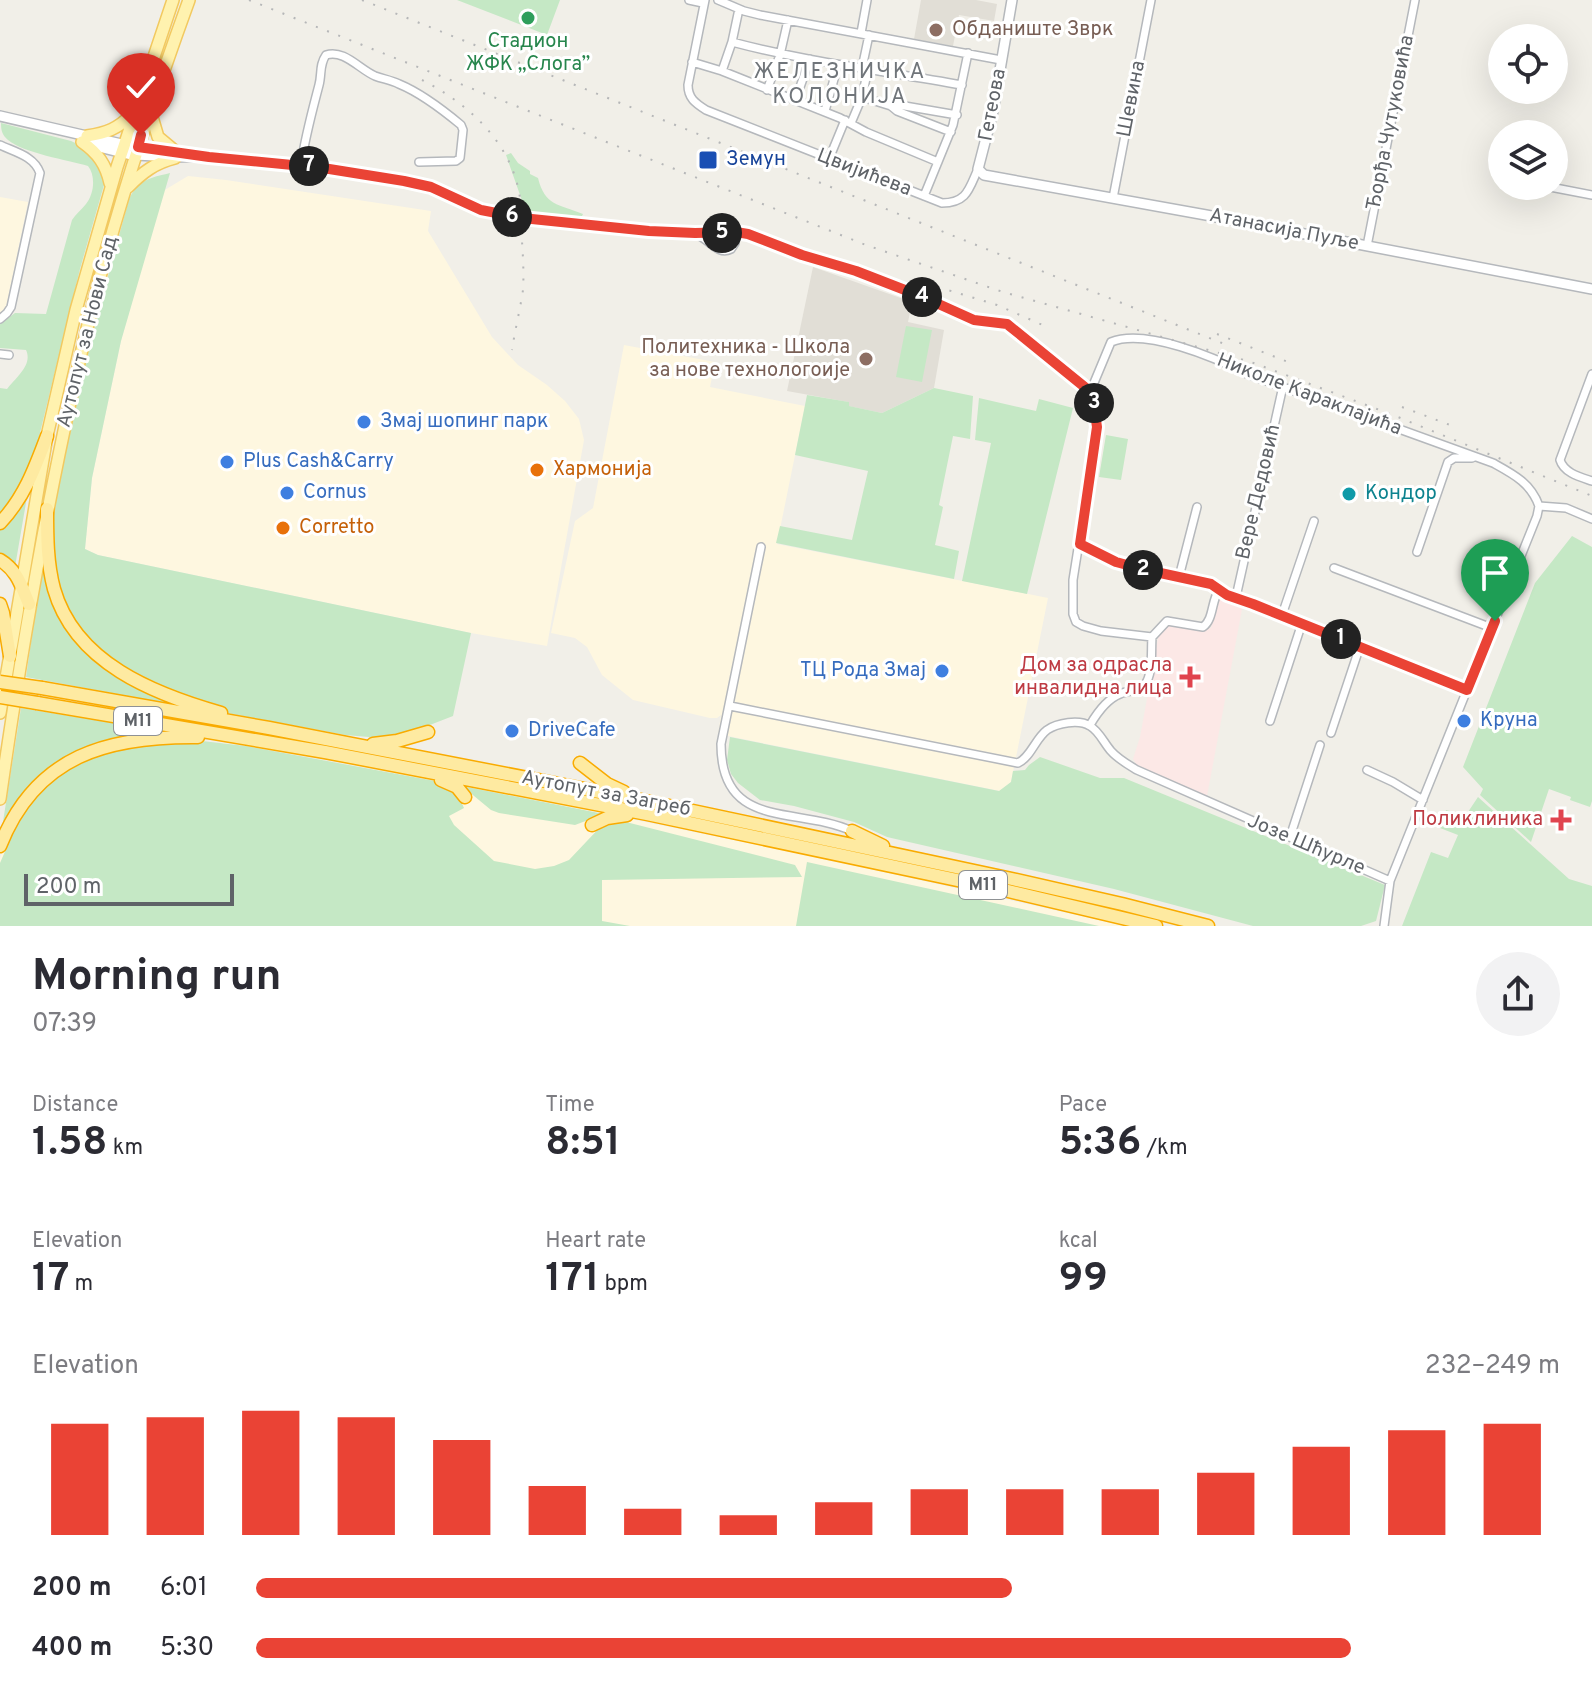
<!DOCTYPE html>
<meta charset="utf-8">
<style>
:root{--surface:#fff;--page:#f2f2f3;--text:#2b2b33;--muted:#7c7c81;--accent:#ea4335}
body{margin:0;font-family:Overpass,sans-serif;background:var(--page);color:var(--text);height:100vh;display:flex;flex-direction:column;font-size:30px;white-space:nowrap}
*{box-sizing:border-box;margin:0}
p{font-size:26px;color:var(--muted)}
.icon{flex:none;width:44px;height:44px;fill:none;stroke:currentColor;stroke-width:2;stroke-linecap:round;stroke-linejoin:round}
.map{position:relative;height:926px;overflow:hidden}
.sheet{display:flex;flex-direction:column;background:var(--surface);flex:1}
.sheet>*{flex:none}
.fabs{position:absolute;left:1488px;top:24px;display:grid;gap:16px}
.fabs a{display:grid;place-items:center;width:80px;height:80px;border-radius:50%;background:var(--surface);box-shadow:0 8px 32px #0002;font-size:40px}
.scale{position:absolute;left:24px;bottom:20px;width:210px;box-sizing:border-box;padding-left:8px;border:4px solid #5f6368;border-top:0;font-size:22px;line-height:28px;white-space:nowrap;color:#5f6368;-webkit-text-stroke:6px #fff;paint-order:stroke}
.pin{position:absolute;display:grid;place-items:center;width:68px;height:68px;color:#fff;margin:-82px -34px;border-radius:50% 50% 50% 0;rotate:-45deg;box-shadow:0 0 8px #0007}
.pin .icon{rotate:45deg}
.km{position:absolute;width:40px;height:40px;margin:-20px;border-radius:50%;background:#222;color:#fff;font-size:22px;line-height:40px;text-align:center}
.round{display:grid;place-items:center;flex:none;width:84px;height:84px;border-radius:42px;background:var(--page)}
.headline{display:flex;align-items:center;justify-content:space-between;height:136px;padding:0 32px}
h1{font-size:44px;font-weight:700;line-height:60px}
.metrics{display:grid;grid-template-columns:repeat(3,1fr);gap:12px;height:136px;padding:8px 32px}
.metrics div{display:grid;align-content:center}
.metrics b{font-size:40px;font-weight:700}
.metrics small{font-size:22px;font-weight:400}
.metrics p{font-size:22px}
.chart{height:224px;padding:16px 32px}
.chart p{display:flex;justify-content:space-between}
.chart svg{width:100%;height:144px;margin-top:8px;stroke:var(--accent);stroke-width:6}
ul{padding:0 32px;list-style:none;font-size:26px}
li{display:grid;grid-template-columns:128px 96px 1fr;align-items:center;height:60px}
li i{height:20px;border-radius:10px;background:var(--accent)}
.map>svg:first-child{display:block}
.commercial{fill:#fef7e0}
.education{fill:#e1ded6}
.medical{fill:#fce8e6}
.green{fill:#c5e8c5}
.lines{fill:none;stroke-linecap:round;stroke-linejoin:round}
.minor-casing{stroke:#b5b8bc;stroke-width:10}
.tertiary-casing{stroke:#b5b8bc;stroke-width:12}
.primary-casing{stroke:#f2c960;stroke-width:14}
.trunk-casing{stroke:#f9ab00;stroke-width:15}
.minor{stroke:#fff;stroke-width:7}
.tertiary{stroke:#fff;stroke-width:9}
.primary{stroke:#fff2af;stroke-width:11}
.trunk{stroke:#feeaa1;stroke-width:12}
.rail{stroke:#b6b7b8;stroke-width:2;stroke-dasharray:2 10;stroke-linecap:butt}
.trunk-bridge-casing{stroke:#f9ab00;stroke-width:15;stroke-linecap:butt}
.trunk-bridge{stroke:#feeaa1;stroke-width:12}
.route-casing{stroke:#fff;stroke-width:16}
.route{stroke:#ea4335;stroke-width:10}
.leisure-dot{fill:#2e9e5b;stroke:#fff;stroke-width:3}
.education-dot{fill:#8d6e63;stroke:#fff;stroke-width:3}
.transit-dot{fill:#1a4fb4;stroke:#fff;stroke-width:3}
.shop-dot{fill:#3f7fe0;stroke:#fff;stroke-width:3}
.food-dot{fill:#e8710a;stroke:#fff;stroke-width:3}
.culture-dot{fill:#0f9aa8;stroke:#fff;stroke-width:3}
.health-dot{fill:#e0444e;stroke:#fff;stroke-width:3}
.labels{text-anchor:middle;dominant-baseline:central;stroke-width:6;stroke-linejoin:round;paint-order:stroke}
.shield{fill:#fff;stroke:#8f9295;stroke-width:2}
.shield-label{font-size:18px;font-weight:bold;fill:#5f6368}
.education-label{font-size:20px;fill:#785e54;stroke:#fff;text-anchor:start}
.leisure-label{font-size:20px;fill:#27864d;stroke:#fff}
.street-label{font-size:20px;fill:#5f6368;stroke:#fff}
.transit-label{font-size:20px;fill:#164399;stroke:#fff;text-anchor:start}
.shop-label{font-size:20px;fill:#366cbe;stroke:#fff;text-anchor:start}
.food-label{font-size:20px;fill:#c56008;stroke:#fff;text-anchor:start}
.culture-label{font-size:20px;fill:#0d838f;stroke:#fff;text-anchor:start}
.health-label{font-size:20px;fill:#be3a42;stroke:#fff;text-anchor:end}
.neighbourhood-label{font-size:22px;letter-spacing:2px;fill:#70757a;stroke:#fff}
</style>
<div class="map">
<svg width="1592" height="926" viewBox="0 0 1592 926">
<rect width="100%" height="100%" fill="#f1efe8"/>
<path class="commercial" d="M188 176 226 180 431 211 428 231 492 337 518 365 547 385 565 401 579 419 584 440 547 646 471 633 98 555 85 549 92 478 121 341 163 191Z
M0 197 28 202 5 313H0Z
M624 345 715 362 710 387 805 406 777 544 1048 598 1011 782 1000 791 718 734 721 715 717 718H710L633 700 602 675 587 647 575 638 551 633 575 521 593 508Z
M224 743 443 782 576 808 808 855 1126 926H0V858L12 826Z"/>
<path class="education" d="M921 0H976L997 4 994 21 959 15 953 46 914 39Z
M813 267 912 302 908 322 944 330 934 388 882 413 848 406V402L787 391Z"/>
<path class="medical" d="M1218 598 1243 604 1207 796 1137 765 1133 759 1140 737 1158 638 1166 624 1202 630 1211 628 1216 601Z"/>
<path class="green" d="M457 0H560L547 35Z
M1 123 71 141 88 149 100 168 104 185 80 269 39 437C30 466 19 491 0 513V388L7 389C16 377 33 365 26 350L0 348V324L15 313 46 314 72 220C76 214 81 210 86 204 94 194 96 176 88 166 68 160 23 153 8 140 2 135 1 130 1 123Z
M511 153 518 163 530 171V174L538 178C545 206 558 204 583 214L581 218 526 212 506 155Z
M170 173 121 341 92 478 85 549 98 555 471 633 453 716 404 735 381 738 345 735 227 713 138 678 94 649 62 601 53 574 52 519 58 486 81 375 129 199C139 179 150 178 170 173Z
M906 326 932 330 922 382 896 377Z
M934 388 973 396 970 439 953 436 939 505 943 507 935 545 959 551 954 579 776 543 780 526 852 540 868 471 795 455 807 395 849 402V406L882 413Z
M979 398 1036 411 1039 399 1073 408 1027 594 962 581 991 443 975 440Z
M1106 435 1128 439 1121 480 1099 477Z
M28 491 15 567 0 556V528Z
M1572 536 1592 547V801L1590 807 1570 800 1571 797 1549 789 1531 842 1480 795 1483 789 1463 767 1535 583Z
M42 564 49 589 79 641 181 706 26 677Z
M21 708 180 734 101 743 17 803 2 828Z
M730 737 999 791 1011 782 1013 771 1025 770 1029 765 1040 757 1100 778H1124L1385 885 1376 921 1361 926H1253L1114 889 887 837 854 822 794 806 760 800 738 783 731 774 727 760Z
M202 741 246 746 446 783 459 797 464 808 449 816 454 825 494 861 535 869 554 866 569 860 604 823 622 821 795 865 802 877 602 880V921L630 926H0V863L23 810 34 793 77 761 123 745Z
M462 786 604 814 575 825 499 813 491 810Z
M1478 797 1569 879 1592 886V926H1402L1431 852 1448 858 1458 835 1440 828 1446 810 1466 815Z
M807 862 816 864 1099 926H796Z"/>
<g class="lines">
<defs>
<path id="minor" d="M689 0 703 3
M705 0 688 85C688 98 695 103 706 110L942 203C967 203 969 189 978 169
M718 0 744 11 760 15 1001 60
M861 33 867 0
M732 42C807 62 885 71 962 85
M692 62 722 71 840 118 866 132 938 162
M862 68 869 35
M722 71 732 42 739 9
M767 90 780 55 788 20
M862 97 891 106 897 111 951 132
M795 101 810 59
M891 106 899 105 957 115
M825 111 838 65
M851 123 862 97 868 69
M0 145C15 152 34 156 40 173L11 307 7 313 0 319
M138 147 175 152
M135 156 175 158 209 157 258 161 383 177 431 187 481 210 522 218 649 231 695 233 736 232 748 234 903 289 974 320 1007 324 1091 390
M829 159 845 120
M301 165C305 137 312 112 319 85 322 74 319 65 326 55 344 49 359 69 375 76 383 79 391 80 399 84 421 93 443 110 461 125L463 130 460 158 456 161 419 162
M1545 186 1592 195
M924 196 953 125 968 53
M1113 198 1151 0
M696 234C709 239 718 256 731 249L735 243 733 237 728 232
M1367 246 1415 0
M0 354 9 355
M1592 374 1560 460C1564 473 1580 477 1592 481
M1091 390 1111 342C1146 328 1216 358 1247 374L1493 463C1513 474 1531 483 1539 506
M1091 390 1097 429 1073 580V614L1076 622 1083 626 1101 631 1152 637 1167 621 1203 627C1214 619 1211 601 1219 590
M1539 506 1566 508 1592 519
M1080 544 1116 562 1142 569 1211 584 1227 595 1246 601 1467 690
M761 547 721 744C721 831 797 806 852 831
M1417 552 1448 462 1454 458H1472
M1334 568 1492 628
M1179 577 1197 507
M1236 597 1283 386
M1282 615 1314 521
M730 706 1018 763C1031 757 1035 739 1047 730 1057 723 1079 719 1090 726 1099 731 1104 743 1111 751 1118 759 1127 764 1137 770L1390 881
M1270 721 1302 623
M1090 725C1097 713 1107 699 1120 694 1130 689 1142 693 1147 681 1153 669 1151 651 1152 637
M1331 733 1360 646
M1367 770 1393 782 1423 800
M1290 837 1320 745
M1384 926 1390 881 1537 516 1539 506"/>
<path id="tertiary" d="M1012 0 993 111 978 169 984 175 1206 215 1592 289
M0 116 130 146
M87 144 135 156"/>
<path id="primary" d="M150 110 158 137 176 152
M87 136C106 133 118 129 132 114
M82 142C98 153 106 165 110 183
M128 187C143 172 155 163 175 158
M0 713 47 436 76 310 117 167 173 0
M0 799C24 631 53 464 94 300 120 198 153 99 189 0"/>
<path id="trunk" d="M47 509C47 536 47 563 54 589 75 663 154 694 221 713
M0 523C24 498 35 468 47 436
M0 560C18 571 21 586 29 604
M0 604 3 613 10 656
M42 688 269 728 641 800 1012 879 1122 904 1208 926
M37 703 325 752 647 814 1004 890 1156 926
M373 744 397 741 428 732
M580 763 607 784 624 792
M441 780 457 787 465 797
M592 825 607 818 627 815
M852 831 883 846
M0 846C36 755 108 736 198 737"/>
</defs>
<use href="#minor" class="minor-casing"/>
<use href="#tertiary" class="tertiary-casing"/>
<use href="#primary" class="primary-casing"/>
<use href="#trunk" class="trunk-casing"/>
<use href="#minor" class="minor"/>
<use href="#tertiary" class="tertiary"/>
<use href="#primary" class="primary"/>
<use href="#trunk" class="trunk"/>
<path class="rail" d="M249 0 866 245 1003 292 1251 362 1393 415 1592 496
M362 0 1227 345
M422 80C467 103 509 140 519 192 522 208 522 224 522 241 523 257 524 274 523 290 520 310 515 330 512 350
M915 280 997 305 1045 326
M1217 334 1288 362
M1402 407 1458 428"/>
<defs>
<path id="trunk-bridge" d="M0 682 42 688
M0 697 37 703"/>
</defs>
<use href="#trunk-bridge" class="trunk-bridge-casing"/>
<use href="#trunk-bridge" class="trunk-bridge"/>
</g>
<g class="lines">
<defs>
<path id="route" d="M141 135 138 147 209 157 323 168 404 181 431 187 481 210 522 218 649 231 695 233 736 232 748 234 802 255 856 271 923 297 974 320 1007 324 1092 393 1097 427 1080 544 1116 562 1142 569 1211 584 1227 595 1253 604 1467 690 1495 621"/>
</defs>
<use href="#route" class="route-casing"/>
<use href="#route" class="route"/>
</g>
<circle class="leisure-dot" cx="528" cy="18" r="8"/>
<g class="education-dot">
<circle cx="936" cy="30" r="8"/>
<circle cx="866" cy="359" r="8"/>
</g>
<rect class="transit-dot" x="698" y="150" width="20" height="20" rx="4"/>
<g class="shop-dot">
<circle cx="364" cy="422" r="8"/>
<circle cx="227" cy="462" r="8"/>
<circle cx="287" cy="493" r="8"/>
<circle cx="942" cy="671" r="8"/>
<circle cx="1464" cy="721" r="8"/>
<circle cx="512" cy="731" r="8"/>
</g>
<g class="food-dot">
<circle cx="537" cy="470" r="8"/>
<circle cx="283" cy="528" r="8"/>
</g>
<circle class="culture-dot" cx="1349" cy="494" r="8"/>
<g class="health-dot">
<path d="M1186 665h8v8h8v8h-8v8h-8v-8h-8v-8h8z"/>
<path d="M1557 808h8v8h8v8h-8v8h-8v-8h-8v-8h8z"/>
</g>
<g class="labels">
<g class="shield">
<rect x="114" y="707" width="48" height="28" rx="6"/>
<rect x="959" y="871" width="48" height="28" rx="6"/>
</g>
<g class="shield-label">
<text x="138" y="721">M11</text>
<text x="983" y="885">M11</text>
</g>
<g class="education-label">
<text x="952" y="30">Обданиште Зврк</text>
<text x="850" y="348" text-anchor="end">Политехника - Школа<tspan x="850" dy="23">за нове технологоије</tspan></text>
</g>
<g class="leisure-label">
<text x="528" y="42">Стадион<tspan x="528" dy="23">ЖФК „Слога”</tspan></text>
</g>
<g class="street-label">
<text transform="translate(1132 99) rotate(-79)">Шевина</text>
<text transform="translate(993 105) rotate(-79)">Гетеова</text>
<text transform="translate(1391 123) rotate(-79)">Ђорђа Чутуковића</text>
<text transform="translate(864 173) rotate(21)">Цвијићева</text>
<text transform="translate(1284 230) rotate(11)">Атанасија Пуље</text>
<text transform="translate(88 332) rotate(-76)">Аутопут за Нови Сад</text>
<text transform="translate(1309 395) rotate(21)">Николе Караклајића</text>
<text transform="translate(1259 492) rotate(-77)">Вере Дедовић</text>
<text transform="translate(606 794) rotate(11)">Аутопут за Загреб</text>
<text transform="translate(1306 845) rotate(23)">Јозе Шћурле</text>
</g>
<g class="transit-label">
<text x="726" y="160">Земун</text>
</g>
<g class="shop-label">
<text x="380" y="422">Змај шопинг парк</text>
<text x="243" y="462">Plus Cash&amp;Carry</text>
<text x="303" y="493">Cornus</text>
<text x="926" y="671" text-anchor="end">ТЦ Рода Змај</text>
<text x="1480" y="721">Круна</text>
<text x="528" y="731">DriveCafe</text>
</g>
<g class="food-label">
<text x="553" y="470">Хармонија</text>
<text x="299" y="528">Corretto</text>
</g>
<g class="culture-label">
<text x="1365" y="494">Кондор</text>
</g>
<g class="health-label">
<text x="1172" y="666">Дом за одрасла<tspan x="1172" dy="23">инвалидна лица</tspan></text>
<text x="1543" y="820">Поликлиника</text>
</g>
<g class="neighbourhood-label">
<text x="840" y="72">ЖЕЛЕЗНИЧКА<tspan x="840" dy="25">КОЛОНИЈА</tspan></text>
</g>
</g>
</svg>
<div class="fabs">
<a><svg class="icon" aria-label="locate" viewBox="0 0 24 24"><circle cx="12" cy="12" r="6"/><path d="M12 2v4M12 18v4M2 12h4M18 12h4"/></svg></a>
<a><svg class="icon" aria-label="layers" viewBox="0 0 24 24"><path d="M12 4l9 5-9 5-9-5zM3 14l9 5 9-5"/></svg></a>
</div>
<div class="scale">200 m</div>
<div class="pin" style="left:1495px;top:621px;background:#1e9e55"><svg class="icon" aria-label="arrive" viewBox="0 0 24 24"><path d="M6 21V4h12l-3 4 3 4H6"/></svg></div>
<div class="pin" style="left:141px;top:135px;background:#d93025"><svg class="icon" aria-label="check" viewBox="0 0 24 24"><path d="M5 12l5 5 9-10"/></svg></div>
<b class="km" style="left:1341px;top:639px">1</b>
<b class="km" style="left:1143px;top:570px">2</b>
<b class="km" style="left:1094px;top:403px">3</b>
<b class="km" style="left:922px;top:297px">4</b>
<b class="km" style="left:722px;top:233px">5</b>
<b class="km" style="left:512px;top:217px">6</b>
<b class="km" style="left:309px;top:166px">7</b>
</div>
<section class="sheet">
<div class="headline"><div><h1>Morning run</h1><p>07:39</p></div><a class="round"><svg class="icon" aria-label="share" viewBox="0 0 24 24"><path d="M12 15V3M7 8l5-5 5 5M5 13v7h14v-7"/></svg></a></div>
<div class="metrics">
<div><p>Distance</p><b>1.58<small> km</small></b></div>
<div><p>Time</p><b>8:51</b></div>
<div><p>Pace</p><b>5:36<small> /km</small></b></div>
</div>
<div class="metrics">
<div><p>Elevation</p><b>17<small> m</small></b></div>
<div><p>Heart rate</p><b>171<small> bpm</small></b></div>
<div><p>kcal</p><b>99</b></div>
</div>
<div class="chart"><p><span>Elevation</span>232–249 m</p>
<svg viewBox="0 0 160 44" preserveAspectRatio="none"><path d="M5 44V10M15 44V8M25 44V6M35 44V8M45 44V15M55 44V29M65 44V36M75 44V38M85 44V34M95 44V30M105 44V30M115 44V30M125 44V25M135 44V17M145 44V12M155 44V10"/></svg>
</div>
<ul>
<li><b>200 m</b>6:01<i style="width:58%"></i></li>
<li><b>400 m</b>5:30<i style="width:84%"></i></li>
</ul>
</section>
